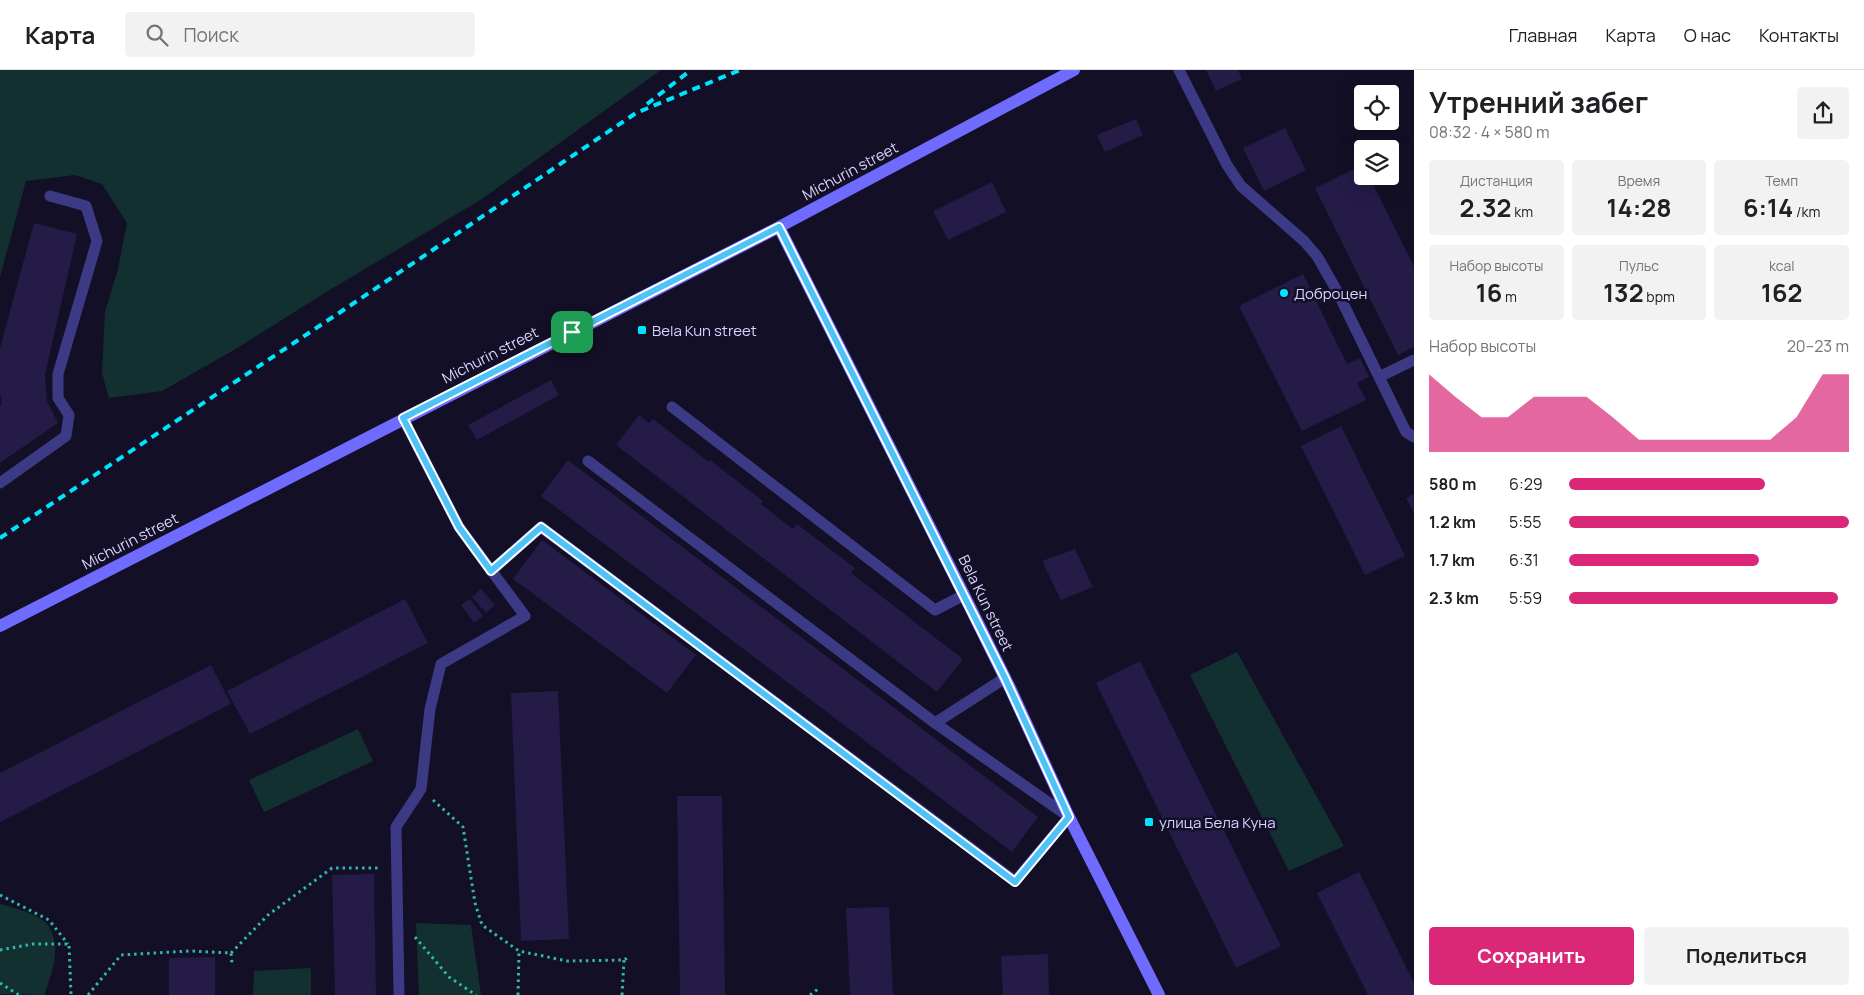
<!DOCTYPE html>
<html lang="ru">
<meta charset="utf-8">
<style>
:root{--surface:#fff;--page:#f2f2f2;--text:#202124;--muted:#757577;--line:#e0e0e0;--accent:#db2777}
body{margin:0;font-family:Manrope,sans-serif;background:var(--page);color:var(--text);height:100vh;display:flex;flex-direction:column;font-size:19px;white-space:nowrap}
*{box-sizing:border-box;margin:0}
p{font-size:16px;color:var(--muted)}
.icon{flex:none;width:28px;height:28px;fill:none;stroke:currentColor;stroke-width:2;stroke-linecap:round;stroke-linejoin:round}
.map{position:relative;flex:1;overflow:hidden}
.side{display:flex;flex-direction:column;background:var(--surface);width:450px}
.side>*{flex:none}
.controls{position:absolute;left:1354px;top:15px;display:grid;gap:10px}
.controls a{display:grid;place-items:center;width:45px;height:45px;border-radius:5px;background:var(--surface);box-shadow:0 5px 20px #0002;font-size:25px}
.pin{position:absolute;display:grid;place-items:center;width:42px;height:42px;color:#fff;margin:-21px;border-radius:10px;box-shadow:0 2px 8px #0006}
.round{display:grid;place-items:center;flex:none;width:52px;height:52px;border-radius:5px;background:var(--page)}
.summary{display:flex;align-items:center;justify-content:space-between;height:85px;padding:0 15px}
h1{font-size:28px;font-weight:700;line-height:38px}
.metrics{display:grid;grid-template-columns:repeat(3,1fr);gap:8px;height:85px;padding:5px 15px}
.metrics div{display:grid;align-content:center;border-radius:5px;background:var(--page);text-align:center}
.metrics b{font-size:25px;font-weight:700}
.metrics small{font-size:14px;font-weight:400}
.metrics p{font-size:14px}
.chart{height:140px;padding:10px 15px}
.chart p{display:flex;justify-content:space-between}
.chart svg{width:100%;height:90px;margin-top:5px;fill:var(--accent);opacity:.7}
.action{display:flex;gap:10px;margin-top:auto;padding:10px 15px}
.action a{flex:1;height:58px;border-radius:5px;background:var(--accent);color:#fff;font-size:20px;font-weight:700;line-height:58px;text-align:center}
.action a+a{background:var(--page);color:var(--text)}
ul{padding:0 15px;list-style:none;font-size:16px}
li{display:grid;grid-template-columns:80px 60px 1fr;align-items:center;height:38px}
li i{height:12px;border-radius:6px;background:var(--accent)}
header{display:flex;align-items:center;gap:30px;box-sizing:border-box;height:70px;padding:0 25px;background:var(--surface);border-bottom:1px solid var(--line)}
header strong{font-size:24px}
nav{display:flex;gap:28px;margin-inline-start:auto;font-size:18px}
.search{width:350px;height:45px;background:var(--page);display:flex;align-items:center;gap:12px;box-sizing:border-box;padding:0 18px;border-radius:5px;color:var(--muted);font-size:19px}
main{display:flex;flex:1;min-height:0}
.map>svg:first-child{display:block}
.green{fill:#12302f}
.building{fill:#241b47}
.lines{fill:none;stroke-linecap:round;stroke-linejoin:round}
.path{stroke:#2fb8b0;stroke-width:3;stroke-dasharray:2.5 4;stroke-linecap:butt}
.lane{stroke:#3d3a85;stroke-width:11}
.secondary{stroke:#6f6bff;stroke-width:12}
.rail{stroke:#00e5ff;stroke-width:4;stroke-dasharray:8 6;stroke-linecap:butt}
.route-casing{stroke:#fff;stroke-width:10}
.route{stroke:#4fc3f7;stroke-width:6}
.poi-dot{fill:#00e5ff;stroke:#130f26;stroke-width:2}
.labels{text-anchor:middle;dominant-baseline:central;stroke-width:5;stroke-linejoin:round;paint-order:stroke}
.street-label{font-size:15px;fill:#d9d4ff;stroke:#130f26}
.poi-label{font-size:15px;fill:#d9d4ff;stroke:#130f26;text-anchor:start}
</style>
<header>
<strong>Карта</strong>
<div class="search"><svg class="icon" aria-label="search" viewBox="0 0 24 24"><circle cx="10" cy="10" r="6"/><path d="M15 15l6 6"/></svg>Поиск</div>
<nav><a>Главная</a><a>Карта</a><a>О нас</a><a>Контакты</a></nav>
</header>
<main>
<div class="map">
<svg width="1414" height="925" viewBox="0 0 1414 925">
<rect width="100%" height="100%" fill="#130f26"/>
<path class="green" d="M0 0H661L482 129 323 224 234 280 162 321 109 328 102 303 105 242 118 199 127 153 102 114 75 105 26 111 0 207Z
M1237 582 1344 776 1289 801 1190 605Z
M358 659 373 691 264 742 249 710Z
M0 834C12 837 39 844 47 854 63 875 52 903 44 925L0 924Z
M416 853 471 855 481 925H419Z
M311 898V925H253L254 901Z"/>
<path class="building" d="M1206 0H1238L1242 9 1216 21Z
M1136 49 1143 65 1105 82 1097 65Z
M1285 58 1306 100 1264 121 1243 78Z
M1362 95V106H1369L1414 197V277L1398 285 1315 118Z
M992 112 1006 142 948 170 933 141Z
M34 153 77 164 45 305 47 331 58 353 0 393V335L2 334 0 323V278Z
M1303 204 1347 294 1360 288 1369 307 1357 313 1366 330 1302 361 1239 236Z
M551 310 559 325 477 370 468 355Z
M639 345 649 353 653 349 709 392 710 390 763 431 761 434 793 459 797 454 855 498 851 503 963 589 937 622 616 375Z
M1341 356 1405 486 1365 505 1301 376Z
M568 390 1038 747 1012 782 541 426Z
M1414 424V443L1406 428Z
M542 470 696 585 667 623 513 509Z
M1075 479 1093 517 1061 530 1042 491Z
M481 519 495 535 486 543 472 527Z
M405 529 428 573 250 664 227 621Z
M470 529 483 546 474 553 461 535Z
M1140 591 1281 876 1236 898 1096 613Z
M211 595 231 634 0 752V703Z
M558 621 569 869 521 871 511 623Z
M677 726H722L725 925H680Z
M1359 802 1414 913V925H1368L1317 823Z
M374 804 376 925H335L332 805Z
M889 837 893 925H850L846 838Z
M1048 884 1049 925H1003L1001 886Z
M215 887V925H169V888Z"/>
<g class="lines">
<path class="path" d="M433 730 463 757 475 833 482 855 519 881 567 891 624 890 629 887
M0 825 49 850 68 874
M415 867 449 907 476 925
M0 880 33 874H69L71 925
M231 883 268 845 332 798H381
M0 913 19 925
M88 925 121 885 190 881 231 883 232 894
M518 925 519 881
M622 925 624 890
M810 925 818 919"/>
<path class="lane" d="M1179 0 1227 95 1241 116 1304 171 1317 186 1337 221 1406 362 1414 367
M1379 307 1414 290
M672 337 935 540 964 525
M0 413 66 366 69 345 58 328V304L97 171 86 136 50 126
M491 501 541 457 1015 811 1069 747 935 653 588 391
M935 653 1005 608
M399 925 396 757 421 719 430 639 441 594 525 546 459 457 403 348"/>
<path class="secondary" d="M779 157 964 525 1011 620 1069 747 1159 925
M0 556 779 157 1074 0"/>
<path class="rail" d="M647 34 691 0
M0 468 351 235 636 43 740 0"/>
</g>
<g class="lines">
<defs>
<path id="route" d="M779 157 1005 608 1069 747 1015 812 541 457 491 501 459 457 403 348Z"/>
</defs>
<use href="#route" class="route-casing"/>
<use href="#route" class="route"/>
</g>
<g class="poi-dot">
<circle cx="1284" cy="223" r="5"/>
<rect x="637" y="255" width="10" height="10" rx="2.5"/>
<rect x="1144" y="747" width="10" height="10" rx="2.5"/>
</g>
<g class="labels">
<g class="street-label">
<text transform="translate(850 101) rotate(-28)">Michurin street</text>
<text transform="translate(490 285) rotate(-27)">Michurin street</text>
<text transform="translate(130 471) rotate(-27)">Michurin street</text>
<text transform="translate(986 533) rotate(64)">Bela Kun street</text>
</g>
<g class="poi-label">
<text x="1294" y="223">Доброцен</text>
<text x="652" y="260">Bela Kun street</text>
<text x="1159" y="752">улица Бела Куна</text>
</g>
</g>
</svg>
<div class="controls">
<a><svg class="icon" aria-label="locate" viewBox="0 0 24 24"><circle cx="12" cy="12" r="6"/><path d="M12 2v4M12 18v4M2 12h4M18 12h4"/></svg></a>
<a><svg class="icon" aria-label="layers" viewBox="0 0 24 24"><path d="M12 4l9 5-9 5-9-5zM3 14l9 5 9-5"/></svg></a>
</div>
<div class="pin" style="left:572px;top:262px;background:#1e9e55"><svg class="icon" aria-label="arrive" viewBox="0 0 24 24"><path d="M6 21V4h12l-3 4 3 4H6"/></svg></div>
</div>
<section class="side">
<div class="summary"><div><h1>Утренний забег</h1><p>08:32 · 4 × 580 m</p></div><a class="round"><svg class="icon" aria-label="share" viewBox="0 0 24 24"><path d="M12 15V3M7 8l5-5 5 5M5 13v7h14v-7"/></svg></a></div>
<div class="metrics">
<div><p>Дистанция</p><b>2.32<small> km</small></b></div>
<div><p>Время</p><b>14:28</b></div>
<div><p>Темп</p><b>6:14<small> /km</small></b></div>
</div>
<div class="metrics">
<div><p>Набор высоты</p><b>16<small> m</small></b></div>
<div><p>Пульс</p><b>132<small> bpm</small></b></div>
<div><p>kcal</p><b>162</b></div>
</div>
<div class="chart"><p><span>Набор высоты</span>20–23 m</p>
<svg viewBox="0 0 160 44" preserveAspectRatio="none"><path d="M0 44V6L10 17L20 27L30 27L40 17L50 17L60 17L70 27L80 38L90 38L100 38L110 38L120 38L130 38L140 27L150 6L160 6V44z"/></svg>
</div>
<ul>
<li><b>580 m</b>6:29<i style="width:70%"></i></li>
<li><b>1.2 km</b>5:55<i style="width:100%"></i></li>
<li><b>1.7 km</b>6:31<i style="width:68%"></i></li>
<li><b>2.3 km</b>5:59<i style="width:96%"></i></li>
</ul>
<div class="action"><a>Сохранить</a><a>Поделиться</a></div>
</section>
</main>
